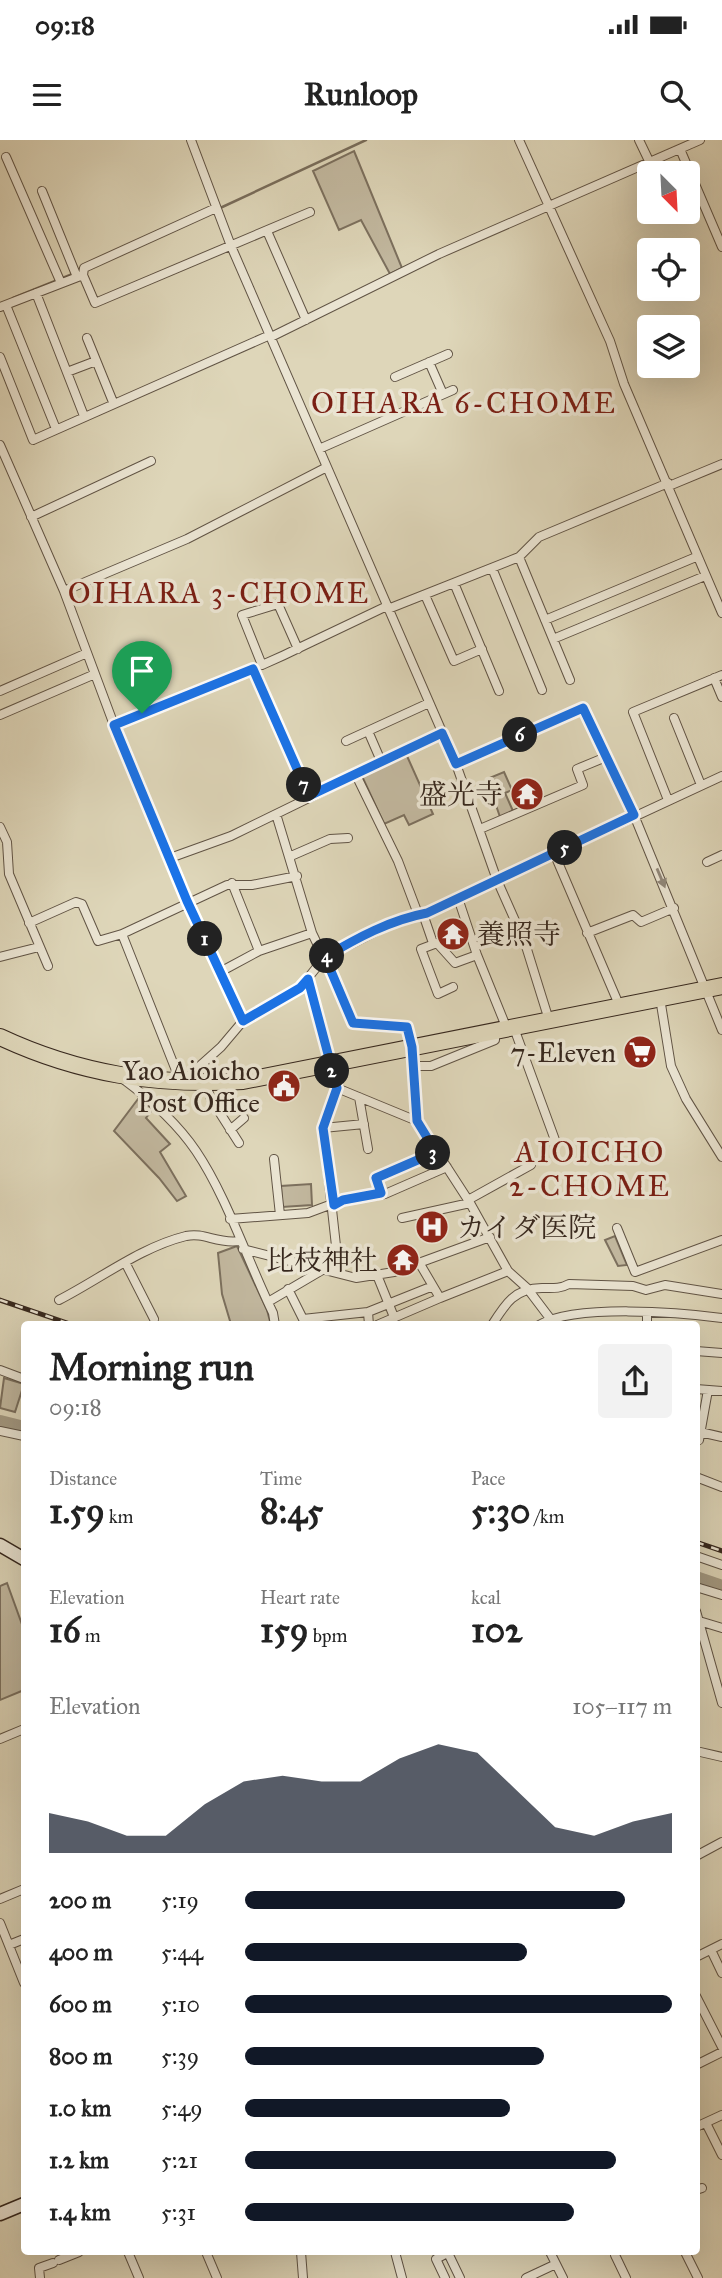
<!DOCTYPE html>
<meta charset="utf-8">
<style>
:root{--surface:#fff;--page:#f2f2f2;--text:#222;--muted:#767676;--accent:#111827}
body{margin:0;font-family:"IM FELL Great Primer","Noto Serif JP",serif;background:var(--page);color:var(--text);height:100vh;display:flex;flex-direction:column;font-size:26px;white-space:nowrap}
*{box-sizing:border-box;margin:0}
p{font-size:23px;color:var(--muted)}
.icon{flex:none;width:38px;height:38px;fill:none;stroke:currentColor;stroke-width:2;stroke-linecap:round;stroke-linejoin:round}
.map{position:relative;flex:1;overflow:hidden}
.side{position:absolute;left:21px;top:1181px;width:679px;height:934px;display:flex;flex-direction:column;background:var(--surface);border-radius:7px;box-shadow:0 7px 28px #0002}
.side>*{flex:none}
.needle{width:46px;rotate:156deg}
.tools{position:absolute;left:637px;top:21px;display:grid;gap:14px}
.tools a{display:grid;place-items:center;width:63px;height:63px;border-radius:7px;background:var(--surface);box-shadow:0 7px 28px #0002;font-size:35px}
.pin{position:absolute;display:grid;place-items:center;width:60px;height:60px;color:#fff;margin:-72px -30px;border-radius:50% 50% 50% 0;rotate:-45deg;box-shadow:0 0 7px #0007}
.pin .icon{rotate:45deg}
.km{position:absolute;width:35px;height:35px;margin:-18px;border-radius:50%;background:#222;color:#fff;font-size:19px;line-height:35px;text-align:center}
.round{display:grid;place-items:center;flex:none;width:74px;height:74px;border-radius:7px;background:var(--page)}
.head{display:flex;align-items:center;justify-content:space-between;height:119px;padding:0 28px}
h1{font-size:38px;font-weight:800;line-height:52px}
.metrics{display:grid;grid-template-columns:repeat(3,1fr);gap:10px;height:119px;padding:7px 28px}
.metrics div{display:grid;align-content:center}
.metrics b{font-size:35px;font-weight:800}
.metrics small{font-size:19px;font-weight:400}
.metrics p{font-size:19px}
.chart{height:196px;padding:14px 28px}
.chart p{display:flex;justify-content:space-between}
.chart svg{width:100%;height:126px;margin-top:7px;fill:var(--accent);opacity:.7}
ul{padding:0 28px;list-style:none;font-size:23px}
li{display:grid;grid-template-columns:112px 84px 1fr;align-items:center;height:52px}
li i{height:18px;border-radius:9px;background:var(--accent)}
.status{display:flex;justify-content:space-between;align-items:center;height:49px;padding:0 35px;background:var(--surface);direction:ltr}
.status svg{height:19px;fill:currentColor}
header{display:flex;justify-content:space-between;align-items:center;height:91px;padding:0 28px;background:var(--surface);font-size:32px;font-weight:800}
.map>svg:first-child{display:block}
.green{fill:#c2b89f;stroke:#7c705e;stroke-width:2}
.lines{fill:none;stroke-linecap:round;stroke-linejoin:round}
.stream{stroke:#796d5b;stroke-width:2.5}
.river{stroke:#a59b84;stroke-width:16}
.street-casing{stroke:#615445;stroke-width:10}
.secondary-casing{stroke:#37281e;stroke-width:15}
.highway-casing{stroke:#37281e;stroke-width:18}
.street{stroke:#eae4d2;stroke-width:8}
.secondary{stroke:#eae4d2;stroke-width:12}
.highway{stroke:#ded6b9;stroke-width:16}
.rail-casing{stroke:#37281e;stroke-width:5}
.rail{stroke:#eae4d2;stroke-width:2.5;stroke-dasharray:8;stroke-linecap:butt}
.oneway{fill:#908678}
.route-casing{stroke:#fff;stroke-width:14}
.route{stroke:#1a73e8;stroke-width:9}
.labels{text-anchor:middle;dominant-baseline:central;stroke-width:7;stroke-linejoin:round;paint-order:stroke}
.poi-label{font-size:28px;fill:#37281e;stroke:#eae4d2;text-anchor:end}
.neighbourhood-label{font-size:30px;letter-spacing:2px;fill:#7a1f14;stroke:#eae4d2}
</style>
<div class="status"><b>09:18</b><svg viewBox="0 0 49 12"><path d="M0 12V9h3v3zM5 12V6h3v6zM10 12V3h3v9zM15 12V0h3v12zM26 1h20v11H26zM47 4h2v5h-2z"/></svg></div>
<header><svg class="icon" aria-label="menu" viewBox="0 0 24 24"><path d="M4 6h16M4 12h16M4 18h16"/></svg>Runloop<svg class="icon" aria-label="search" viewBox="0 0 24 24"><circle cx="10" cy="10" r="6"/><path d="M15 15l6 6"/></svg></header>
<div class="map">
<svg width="722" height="2138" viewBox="0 0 722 2138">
<rect width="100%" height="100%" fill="#ded6b9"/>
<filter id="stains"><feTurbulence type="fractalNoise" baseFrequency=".00286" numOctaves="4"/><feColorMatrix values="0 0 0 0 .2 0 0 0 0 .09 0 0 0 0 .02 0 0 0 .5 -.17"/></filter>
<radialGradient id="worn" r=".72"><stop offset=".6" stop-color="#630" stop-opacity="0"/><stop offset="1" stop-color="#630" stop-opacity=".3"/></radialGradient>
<path class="green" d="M354 11 402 128 390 134 361 80 339 90 313 31Z
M407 616 433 674 409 685 404 675 384 684 362 636Z
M504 632 512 650 505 653 513 671 500 677 487 639Z
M138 959 153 969 146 978 170 1004 160 1012 186 1056 177 1061 159 1038 114 991Z
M311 1044 312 1065 282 1067 281 1046Z
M615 1096 627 1125 618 1126 605 1100Z
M237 1106 267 1170 271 1185H232L230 1181 222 1154 218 1113Z
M4 1238 24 1244 15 1272 0 1268Z
M7 1443 24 1490V1550L0 1560V1446Z"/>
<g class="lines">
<path class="stream" d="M218 69 366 0
M13 158 75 133"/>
<path class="river" d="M0 1283 24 1289
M696 1439 722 1448"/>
<defs>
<path id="street" d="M191 0 231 106 456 624 497 740 525 803 549 880
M519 0 610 201 624 244 722 473
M639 0 650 23
M680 9 722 107
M6 17 61 143
M42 51 77 137
M267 91 306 180
M83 135 84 128 216 68
M36 153 84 276
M6 165 56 289
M0 167 83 135 95 163 310 72
M271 197 439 114 700 0
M87 198 113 262
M0 217 33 300 270 195
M429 222 443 254
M67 232 96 221
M395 237 448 214
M0 305 64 451 114 585 187 762 243 881
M319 309 453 250
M669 346 722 324
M31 377 151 321
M519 417 570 540
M492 428 542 550
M454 443 499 551
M64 451 187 399 327 327
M425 455 454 521 482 509
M388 469 519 417 539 397 668 343
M545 480 696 417
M553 499 705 436
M298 509 278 464 242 475 262 525C276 519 289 513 303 506L387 466
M714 538 722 557
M0 551 87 513
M0 575 95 534
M674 578 701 645
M114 585 253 529 308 656
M368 591 381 621
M346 601 429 563
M456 624 583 568 634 675 722 890
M355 633 398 721 418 774
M437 655 463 643
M668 660 633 572 722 535
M276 674 312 793 324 818
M0 687 7 702 9 734 48 826
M480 689 583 645 577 629 606 617
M554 713 620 867
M291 716 330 699 348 698
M170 718 231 696 442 593
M707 722 722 715
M232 743 259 811
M458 758 477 815
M423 774 433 803
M29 783 76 762 82 764 98 801 122 794 227 745H252L297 736
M587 793 633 775 641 782 674 768
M122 794 181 943
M0 817 39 807
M325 817 353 883 407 887 413 907 417 981 470 1063 508 1131 527 1148 555 1185
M220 832 259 811 312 793
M308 839 337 948 323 988 339 1133
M453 847 438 854 421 809 437 803 455 823 477 815 507 889
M660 858 671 926 686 959 722 1017
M514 888 555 1000
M412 926H431L495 900V891
M123 939C150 959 177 983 196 1011 227 1057 248 1122 273 1173L275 1185
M184 940 221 907 243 881 300 848 324 818 402 778 427 773 722 636
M205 943 211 959 239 1003
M337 948 417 981
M359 957 368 1009
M323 988 364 984
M230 990 244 978
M274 1019 280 1075
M381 1053 376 1038 436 1012
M468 1060 531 1025
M402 1078 470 1063
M230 1079 308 1073 343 1060 385 1054 447 1027
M617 1088 635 1132 722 1100
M243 1109 356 1138 394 1132 490 1097
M126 1124 154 1179
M420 1124 440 1158 508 1131
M377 1135 394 1177
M288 1149 303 1179 368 1172 433 1146
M59 1160C100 1139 141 1107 186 1096 205 1092 216 1104 239 1101
M268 1162 324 1129
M368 1172 369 1185
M377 1185 440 1158
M492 1185C505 1164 515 1148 542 1148 552 1148 560 1149 569 1144L633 1146 646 1150 665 1145 722 1154
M539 1185C576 1164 679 1172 722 1178
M647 1185V1173
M696 1211 722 1213
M0 1230 24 1239
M696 1249 722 1251
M0 1291 24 1296
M700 1292 722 1297
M699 1300 708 1250
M696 1337 722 1347
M696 1416 722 1425
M696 1447 722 1455
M696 1471 722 1563
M699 1481 722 1488
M0 1599 24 1589
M696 1611 722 1617
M696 1716 722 1702
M0 1759 24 1749
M0 1783 24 1843
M9 1805 24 1799
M711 1810 722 1833
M696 1817 722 1804
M696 1856 722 1907
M696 1925 722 1912
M706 1983 722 2015
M696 1987 722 1975
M696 2050 702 2048
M128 2112 139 2138
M206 2112 217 2138
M301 2112 303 2138
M395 2112 402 2138
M550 2112 563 2138
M685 2112 698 2138
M448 2113 460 2138
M615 2115 626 2138
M59 2120 79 2112
M40 2138 39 2128 53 2123
M445 2138 436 2119 449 2112
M526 2138 556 2124"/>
<path id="secondary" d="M0 1405 24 1419
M0 2074 24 2064"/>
<path id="highway" d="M0 897C79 934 157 946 243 941L722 846"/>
</defs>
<use href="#street" class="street-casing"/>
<use href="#secondary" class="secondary-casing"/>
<use href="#highway" class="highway-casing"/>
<use href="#street" class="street"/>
<use href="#secondary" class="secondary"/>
<use href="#highway" class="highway"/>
<defs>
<path id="rail" d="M0 1160 73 1185
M696 1402 722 1411"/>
</defs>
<use href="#rail" class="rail-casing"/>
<use href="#rail" class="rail"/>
</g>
<defs><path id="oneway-solid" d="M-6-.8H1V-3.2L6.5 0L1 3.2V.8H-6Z" transform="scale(1.75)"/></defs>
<use class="oneway" href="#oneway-solid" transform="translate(661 738) rotate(67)"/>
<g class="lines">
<defs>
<path id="route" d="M253 529 309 656 442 593 456 624 583 568 634 675 427 773C390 780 357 798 325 817L353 883 407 887 412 907 417 981 436 1012 376 1038 381 1053 343 1060 334 1065 323 988 337 948 308 839 300 848 243 881 187 761 114 585Z"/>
</defs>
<use href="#route" class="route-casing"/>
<use href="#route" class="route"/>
</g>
<defs>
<symbol id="temple-disc" viewBox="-11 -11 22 22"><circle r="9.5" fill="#8f2418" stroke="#eae4d2"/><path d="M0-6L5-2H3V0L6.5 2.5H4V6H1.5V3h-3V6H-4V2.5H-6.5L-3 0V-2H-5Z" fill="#fff"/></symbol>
<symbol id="supermarket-disc" viewBox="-11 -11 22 22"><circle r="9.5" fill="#8f2418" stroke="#eae4d2"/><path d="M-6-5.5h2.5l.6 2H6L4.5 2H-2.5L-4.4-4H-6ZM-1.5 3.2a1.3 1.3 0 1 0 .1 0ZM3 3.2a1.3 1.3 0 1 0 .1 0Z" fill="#fff"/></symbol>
<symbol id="civic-disc" viewBox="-11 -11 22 22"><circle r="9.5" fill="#8f2418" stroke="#eae4d2"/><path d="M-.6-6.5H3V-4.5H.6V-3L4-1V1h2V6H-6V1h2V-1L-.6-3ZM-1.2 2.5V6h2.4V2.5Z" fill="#fff"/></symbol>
<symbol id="hospital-disc" viewBox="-11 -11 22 22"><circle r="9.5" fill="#8f2418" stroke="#eae4d2"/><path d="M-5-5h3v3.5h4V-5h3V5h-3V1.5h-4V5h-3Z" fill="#fff"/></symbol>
</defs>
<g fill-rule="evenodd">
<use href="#temple-disc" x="508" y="635" width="38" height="38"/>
<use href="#temple-disc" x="434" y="775" width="38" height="38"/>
<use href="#supermarket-disc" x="621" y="893" width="38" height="38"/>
<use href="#civic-disc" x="265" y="927" width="38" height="38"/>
<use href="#hospital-disc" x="413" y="1068" width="38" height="38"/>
<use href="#temple-disc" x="384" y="1101" width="38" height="38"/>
</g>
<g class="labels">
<g class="poi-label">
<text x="503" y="654">盛光寺</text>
<text x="477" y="794" text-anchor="start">養照寺</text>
<text x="616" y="912">7-Eleven</text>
<text x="260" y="930">Yao Aioicho<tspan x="260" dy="32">Post Office</tspan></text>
<text x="457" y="1087" text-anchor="start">カイダ医院</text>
<text x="378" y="1120">比枝神社</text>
</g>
<g class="neighbourhood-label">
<text x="464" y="263">OIHARA 6-CHOME</text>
<text x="219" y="453">OIHARA 3-CHOME</text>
<text x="590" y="1012">AIOICHO<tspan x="590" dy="34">2-CHOME</tspan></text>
</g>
</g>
<rect width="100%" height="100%" filter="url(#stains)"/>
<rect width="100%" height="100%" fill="url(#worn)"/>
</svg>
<div class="tools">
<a><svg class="needle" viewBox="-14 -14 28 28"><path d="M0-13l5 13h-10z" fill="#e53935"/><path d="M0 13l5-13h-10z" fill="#767676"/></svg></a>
<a><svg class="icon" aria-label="locate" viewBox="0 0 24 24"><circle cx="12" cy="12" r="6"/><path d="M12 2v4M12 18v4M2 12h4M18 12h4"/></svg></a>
<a><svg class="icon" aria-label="layers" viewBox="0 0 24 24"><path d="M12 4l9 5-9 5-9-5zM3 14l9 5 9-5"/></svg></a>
</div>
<div class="pin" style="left:142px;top:573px;background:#1e9e55"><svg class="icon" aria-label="arrive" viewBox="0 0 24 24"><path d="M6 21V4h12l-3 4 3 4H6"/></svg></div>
<b class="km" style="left:205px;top:799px">1</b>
<b class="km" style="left:332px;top:931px">2</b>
<b class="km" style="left:433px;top:1013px">3</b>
<b class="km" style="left:327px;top:816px">4</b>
<b class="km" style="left:565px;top:708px">5</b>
<b class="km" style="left:520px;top:595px">6</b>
<b class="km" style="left:304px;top:645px">7</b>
<section class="side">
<div class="head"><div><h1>Morning run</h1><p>09:18</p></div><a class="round"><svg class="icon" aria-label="share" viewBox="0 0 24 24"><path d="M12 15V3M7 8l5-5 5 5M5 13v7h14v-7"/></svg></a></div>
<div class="metrics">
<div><p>Distance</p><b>1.59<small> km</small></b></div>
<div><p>Time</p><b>8:45</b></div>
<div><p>Pace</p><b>5:30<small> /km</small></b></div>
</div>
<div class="metrics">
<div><p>Elevation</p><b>16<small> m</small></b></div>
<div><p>Heart rate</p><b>159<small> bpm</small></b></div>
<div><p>kcal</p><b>102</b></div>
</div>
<div class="chart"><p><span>Elevation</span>105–117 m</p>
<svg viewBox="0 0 160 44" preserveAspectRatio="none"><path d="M0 44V30L10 33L20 38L30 38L40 27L50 19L60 17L70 19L80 19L90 11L100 6L110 9L120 22L130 35L140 38L150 33L160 30V44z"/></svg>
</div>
<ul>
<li><b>200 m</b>5:19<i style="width:89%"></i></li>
<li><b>400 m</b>5:44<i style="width:66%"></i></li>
<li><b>600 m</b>5:10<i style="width:100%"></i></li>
<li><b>800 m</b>5:39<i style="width:70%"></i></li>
<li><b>1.0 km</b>5:49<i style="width:62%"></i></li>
<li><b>1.2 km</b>5:21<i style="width:87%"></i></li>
<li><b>1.4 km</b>5:31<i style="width:77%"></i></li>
</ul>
</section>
</div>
